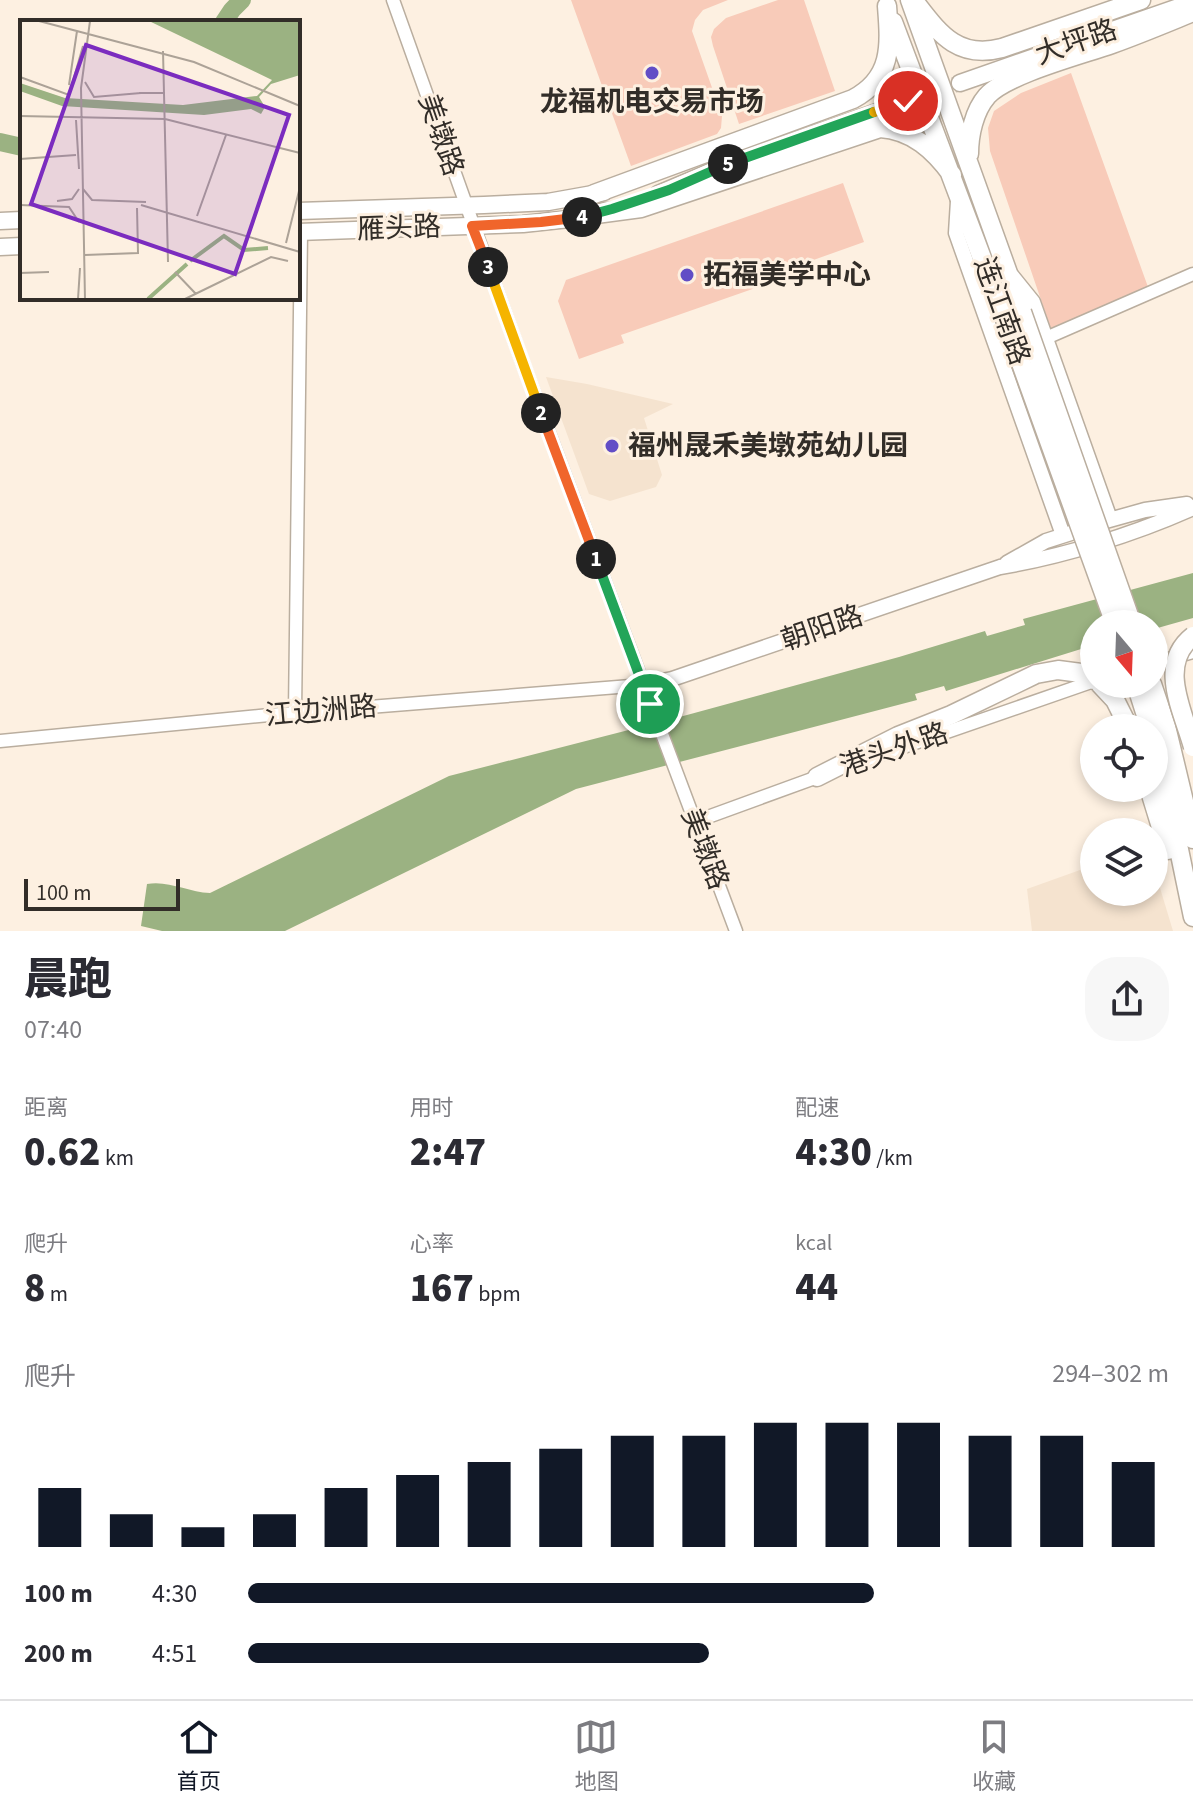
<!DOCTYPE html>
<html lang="zh">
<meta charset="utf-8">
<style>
:root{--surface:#fff;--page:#f7f7f7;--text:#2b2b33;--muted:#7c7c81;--line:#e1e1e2;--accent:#111827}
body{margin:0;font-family:"Source Sans 3","Noto Sans SC",sans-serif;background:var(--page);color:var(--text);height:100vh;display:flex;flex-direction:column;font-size:30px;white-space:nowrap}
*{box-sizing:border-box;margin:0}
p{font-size:26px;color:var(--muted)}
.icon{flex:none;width:44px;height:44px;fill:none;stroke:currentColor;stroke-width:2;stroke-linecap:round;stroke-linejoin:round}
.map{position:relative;height:931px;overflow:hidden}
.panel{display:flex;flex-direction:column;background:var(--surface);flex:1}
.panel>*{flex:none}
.needle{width:52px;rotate:161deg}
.buttons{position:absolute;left:1080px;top:610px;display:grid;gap:16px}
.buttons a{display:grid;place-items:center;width:88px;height:88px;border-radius:50%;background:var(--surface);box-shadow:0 4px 12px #0003;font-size:40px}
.scale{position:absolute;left:24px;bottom:20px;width:156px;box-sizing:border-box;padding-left:8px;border:4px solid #322d28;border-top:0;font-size:22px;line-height:28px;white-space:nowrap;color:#322d28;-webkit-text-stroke:6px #fdf0e1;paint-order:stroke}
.pin{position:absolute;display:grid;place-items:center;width:68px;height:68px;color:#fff;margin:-34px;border:4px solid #fff;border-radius:50%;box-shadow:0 2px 8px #0007}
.km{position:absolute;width:40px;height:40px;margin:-20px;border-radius:50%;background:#222;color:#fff;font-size:22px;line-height:40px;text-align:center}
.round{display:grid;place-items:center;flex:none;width:84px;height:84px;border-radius:32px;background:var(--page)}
.head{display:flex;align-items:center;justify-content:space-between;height:136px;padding:0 24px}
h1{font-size:44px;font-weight:800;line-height:60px}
.figures{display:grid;grid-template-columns:repeat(3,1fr);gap:12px;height:136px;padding:8px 24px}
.figures div{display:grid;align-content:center}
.figures b{font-size:40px;font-weight:800}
.figures small{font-size:22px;font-weight:400}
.figures p{font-size:22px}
.chart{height:224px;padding:16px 24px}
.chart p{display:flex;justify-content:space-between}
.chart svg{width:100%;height:144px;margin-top:8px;stroke:var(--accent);stroke-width:6}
ul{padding:0 24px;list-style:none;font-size:26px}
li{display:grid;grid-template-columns:128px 96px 1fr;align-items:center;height:60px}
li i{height:20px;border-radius:10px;background:var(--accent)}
.dock{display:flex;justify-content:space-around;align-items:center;height:112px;border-top:2px solid var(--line);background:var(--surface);font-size:22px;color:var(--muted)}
.dock a{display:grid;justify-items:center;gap:4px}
.dock .current{color:var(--accent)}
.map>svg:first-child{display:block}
.built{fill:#f5e3cf}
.water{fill:#9bb282}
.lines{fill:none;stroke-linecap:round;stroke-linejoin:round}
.river{stroke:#9bb282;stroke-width:18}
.building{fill:#f8cbb9}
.primary-tunnel{stroke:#d4c9bc;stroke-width:16;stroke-dasharray:16 8;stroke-linecap:butt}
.tertiary-casing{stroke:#baae9f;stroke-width:15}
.secondary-casing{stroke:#baae9f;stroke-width:17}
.primary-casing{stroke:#baae9f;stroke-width:19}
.trunk-casing{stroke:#baae9f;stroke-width:21}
.tertiary{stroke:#fff;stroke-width:12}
.secondary{stroke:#fff;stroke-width:14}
.primary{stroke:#fff;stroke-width:16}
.trunk{stroke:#fff;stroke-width:18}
.trunk-bridge-casing{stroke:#baae9f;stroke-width:21;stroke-linecap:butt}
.trunk-bridge{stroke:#fff;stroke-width:18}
.split-1-casing{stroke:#fff;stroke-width:16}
.split-2-casing{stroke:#fff;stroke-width:16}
.split-3-casing{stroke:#fff;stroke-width:16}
.split-4-casing{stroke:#fff;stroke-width:16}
.split-5-casing{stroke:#fff;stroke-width:16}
.split-6-casing{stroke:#fff;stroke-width:16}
.split-7-casing{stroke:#fff;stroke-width:16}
.split-1{stroke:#22a559;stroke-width:10}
.split-2{stroke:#f0652b;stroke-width:10}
.split-3{stroke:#f5b400;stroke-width:10}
.split-4{stroke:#f0652b;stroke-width:10}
.split-5{stroke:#22a559;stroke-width:10}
.split-6{stroke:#22a559;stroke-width:10}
.split-7{stroke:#f5b400;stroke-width:10}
.poi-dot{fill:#624dc6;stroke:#fdf0e1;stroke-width:3}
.labels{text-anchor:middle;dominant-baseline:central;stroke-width:6;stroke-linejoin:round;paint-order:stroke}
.street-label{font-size:28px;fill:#322d28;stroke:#fdf0e1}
.poi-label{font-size:28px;font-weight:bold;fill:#322d28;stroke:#fdf0e1;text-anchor:start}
.inset-river{fill:none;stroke:#9bb282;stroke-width:4}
.inset-road{fill:none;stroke:#aca297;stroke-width:2}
.view{fill:#7b2cbf;fill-opacity:0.15;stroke:#7b2cbf;stroke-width:4}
.inset-edge{fill:none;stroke:#322d28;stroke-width:4}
</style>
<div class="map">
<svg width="1193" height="931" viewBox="0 0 1193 931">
<rect width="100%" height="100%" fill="#fdf0e1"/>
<path class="built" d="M546 377 587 384 673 404 644 418 662 475 656 487 610 501 589 494Z
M1094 865V892H1154V868L1173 931H1032L1027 889Z"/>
<path class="water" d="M1193 573V618L1154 629V624H1094V645L946 691 944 686 915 694 917 700 576 789 285 931H162L141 926 147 884C168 880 188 892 210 893L449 776 687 715 899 657 985 631 987 636 1025 625 1023 619Z"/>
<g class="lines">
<path class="river" d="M224 22 232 10 242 0
M0 142 22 147"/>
</g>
<path class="building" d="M571 0H728L703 10 695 20 692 31 722 116 721 128 717 134 631 166Z
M778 0H804L835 91 739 124 713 46 711 37 714 29 726 18Z
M1071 73 1148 287 1094 310 1095 313 1052 332 990 151 988 128 994 111 1021 93Z
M843 183 864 242 805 263 807 270 621 335 624 343 579 359 558 301 566 280Z"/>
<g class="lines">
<path class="primary-tunnel" d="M908 100 960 83"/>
<defs>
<path id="tertiary" d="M393 0 522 361 736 931
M1046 338 1193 274
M1154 663 1193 652
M295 713 301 232
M0 741 269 715 643 685
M866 760 1094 681
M694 822 823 775"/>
<path id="secondary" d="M958 201 956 233 1063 535
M1012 276 1033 302 1110 519
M1102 522 1145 510 1187 504
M1007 563 1046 541 1071 533
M643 685 672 679 1000 567C1062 557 1135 534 1193 508"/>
<path id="primary" d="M960 83 1193 2
M658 194 722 167 908 101
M298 211 484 205 548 202 604 192
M0 221 22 220
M298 232 523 224 569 219 606 211
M0 247 22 246"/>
<path id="trunk" d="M910 0 1022 312
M918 6C941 36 960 59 1002 48L1141 0
M893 22 1005 319
M969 154C969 135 974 111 987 96 1007 74 1081 55 1112 44 1140 34 1166 23 1193 12
M594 194 853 99C893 78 890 45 887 6
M596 214 641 208 880 128C912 130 934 150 952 175
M1100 684 1115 700 1129 728
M1136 684 1150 728
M1152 684 1166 726 1193 839
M1154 744 1176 835 1193 917
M817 777 898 736 951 715 1036 674 1058 670 1081 673 1094 680
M1149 788 1168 850"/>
</defs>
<use href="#tertiary" class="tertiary-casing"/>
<use href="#secondary" class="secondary-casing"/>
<use href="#primary" class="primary-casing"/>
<use href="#trunk" class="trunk-casing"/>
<use href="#tertiary" class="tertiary"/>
<use href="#secondary" class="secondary"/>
<use href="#primary" class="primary"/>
<use href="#trunk" class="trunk"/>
<defs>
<path id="trunk-bridge" d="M1022 312 1132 624
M1005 319 1115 624
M1193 636C1157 664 1183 711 1193 747"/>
</defs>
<use href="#trunk-bridge" class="trunk-bridge-casing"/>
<use href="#trunk-bridge" class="trunk-bridge"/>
</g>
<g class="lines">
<defs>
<path id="split-1" d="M596 559 650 704"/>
<path id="split-2" d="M541 413 596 559"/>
<path id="split-3" d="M488 267 541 413"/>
<path id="split-4" d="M488 267 472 226 541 222 582 217"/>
<path id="split-5" d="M582 217 612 209 669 190 728 164"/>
<path id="split-6" d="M728 164 874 112"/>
<path id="split-7" d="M874 112 908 101"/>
</defs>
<use href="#split-1" class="split-1-casing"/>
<use href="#split-2" class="split-2-casing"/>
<use href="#split-3" class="split-3-casing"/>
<use href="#split-4" class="split-4-casing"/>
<use href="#split-5" class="split-5-casing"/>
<use href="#split-6" class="split-6-casing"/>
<use href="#split-7" class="split-7-casing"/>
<use href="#split-1" class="split-1"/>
<use href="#split-2" class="split-2"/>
<use href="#split-3" class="split-3"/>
<use href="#split-4" class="split-4"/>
<use href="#split-5" class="split-5"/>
<use href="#split-6" class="split-6"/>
<use href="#split-7" class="split-7"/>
</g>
<g class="poi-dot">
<circle cx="652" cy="73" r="8"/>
<circle cx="687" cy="275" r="8"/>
<circle cx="612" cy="446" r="8"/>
</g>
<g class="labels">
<g class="street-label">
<text transform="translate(1076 42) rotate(-19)">大坪路</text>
<text transform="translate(441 135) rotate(71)">美墩路</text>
<text transform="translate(399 228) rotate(-2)">雁头路</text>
<text transform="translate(1002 311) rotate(70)">连江南路</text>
<text transform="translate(822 628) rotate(-19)">朝阳路</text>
<text transform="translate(321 711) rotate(-5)">江边洲路</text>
<text transform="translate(894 750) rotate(-19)">港头外路</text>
<text transform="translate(705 849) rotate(69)">美墩路</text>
</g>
<g class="poi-label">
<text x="652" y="102" text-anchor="middle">龙福机电交易市场</text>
<text x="703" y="275">拓福美学中心</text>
<text x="628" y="446">福州晟禾美墩苑幼儿园</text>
</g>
</g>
<g transform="translate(20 20)">
<rect width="280" height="280" fill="#fdf0e1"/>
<path d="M129 1H280V55L251 64 239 77 245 87 241 94 231 89 184 95 42 86 0 71V63L45 78 163 85 237 76 252 60Z" fill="#9bb282"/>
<path class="inset-river" d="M170 241 204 216 224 230 248 228M128 279 167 244"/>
<path class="inset-road" d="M19 1 174 42 280 86M143 31 148 242M0 57 49 75 63 26M65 62 74 77 121 73M49 65 57 11M119 73H145M0 96 145 99M145 99 280 133M56 100 59 149M0 139 56 135M63 169 72 180 126 182M37 181 52 179 59 169M0 185 49 187 59 202M121 185 280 232M177 196 206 115M266 223 280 167M65 235 118 233 117 188M155 252 176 274M0 253 29 252M58 279 60 248M65 279 61 68 70 1M165 279 251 237 268 241"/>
<path class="view" d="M66 25 269 95 215 254 11 184Z"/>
<rect width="280" height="280" class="inset-edge"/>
</g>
</svg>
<div class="buttons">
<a><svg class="needle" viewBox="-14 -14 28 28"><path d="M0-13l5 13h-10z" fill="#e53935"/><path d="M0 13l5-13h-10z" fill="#7c7c81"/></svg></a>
<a><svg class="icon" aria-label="locate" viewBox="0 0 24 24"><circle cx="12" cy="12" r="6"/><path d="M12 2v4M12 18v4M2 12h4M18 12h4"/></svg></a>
<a><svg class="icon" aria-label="layers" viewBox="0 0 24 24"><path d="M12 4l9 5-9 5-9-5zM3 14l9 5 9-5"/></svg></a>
</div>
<div class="scale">100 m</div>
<div class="pin" style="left:650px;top:704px;background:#1e9e55"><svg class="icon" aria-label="arrive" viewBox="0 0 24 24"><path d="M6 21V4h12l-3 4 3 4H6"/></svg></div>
<div class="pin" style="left:908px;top:101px;background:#d93025"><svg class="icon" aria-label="check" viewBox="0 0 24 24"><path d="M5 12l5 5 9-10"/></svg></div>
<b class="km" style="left:596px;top:559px">1</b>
<b class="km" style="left:541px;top:413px">2</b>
<b class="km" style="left:488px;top:267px">3</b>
<b class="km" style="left:582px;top:217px">4</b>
<b class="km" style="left:728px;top:164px">5</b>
</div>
<section class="panel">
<div class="head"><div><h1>晨跑</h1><p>07:40</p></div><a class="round"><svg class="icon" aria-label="share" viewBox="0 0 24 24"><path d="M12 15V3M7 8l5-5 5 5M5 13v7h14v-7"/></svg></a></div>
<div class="figures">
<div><p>距离</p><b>0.62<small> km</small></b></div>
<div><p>用时</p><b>2:47</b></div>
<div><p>配速</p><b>4:30<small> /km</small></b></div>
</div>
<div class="figures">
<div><p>爬升</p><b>8<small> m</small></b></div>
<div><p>心率</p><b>167<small> bpm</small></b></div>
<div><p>kcal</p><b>44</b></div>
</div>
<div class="chart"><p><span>爬升</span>294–302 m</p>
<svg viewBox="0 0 160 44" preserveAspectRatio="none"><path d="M5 44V26M15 44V34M25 44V38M35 44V34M45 44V26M55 44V22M65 44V18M75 44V14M85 44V10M95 44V10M105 44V6M115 44V6M125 44V6M135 44V10M145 44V10M155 44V18"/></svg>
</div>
<ul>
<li><b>100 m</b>4:30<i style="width:68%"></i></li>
<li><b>200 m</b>4:51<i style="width:50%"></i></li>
</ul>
</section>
<nav class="dock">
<a class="current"><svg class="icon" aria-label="home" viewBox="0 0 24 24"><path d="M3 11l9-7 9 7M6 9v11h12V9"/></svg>首页</a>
<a><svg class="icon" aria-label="map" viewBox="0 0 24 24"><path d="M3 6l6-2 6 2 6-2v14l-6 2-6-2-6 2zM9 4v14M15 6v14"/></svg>地图</a>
<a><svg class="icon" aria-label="saved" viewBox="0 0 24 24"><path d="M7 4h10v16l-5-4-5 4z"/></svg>收藏</a>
</nav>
